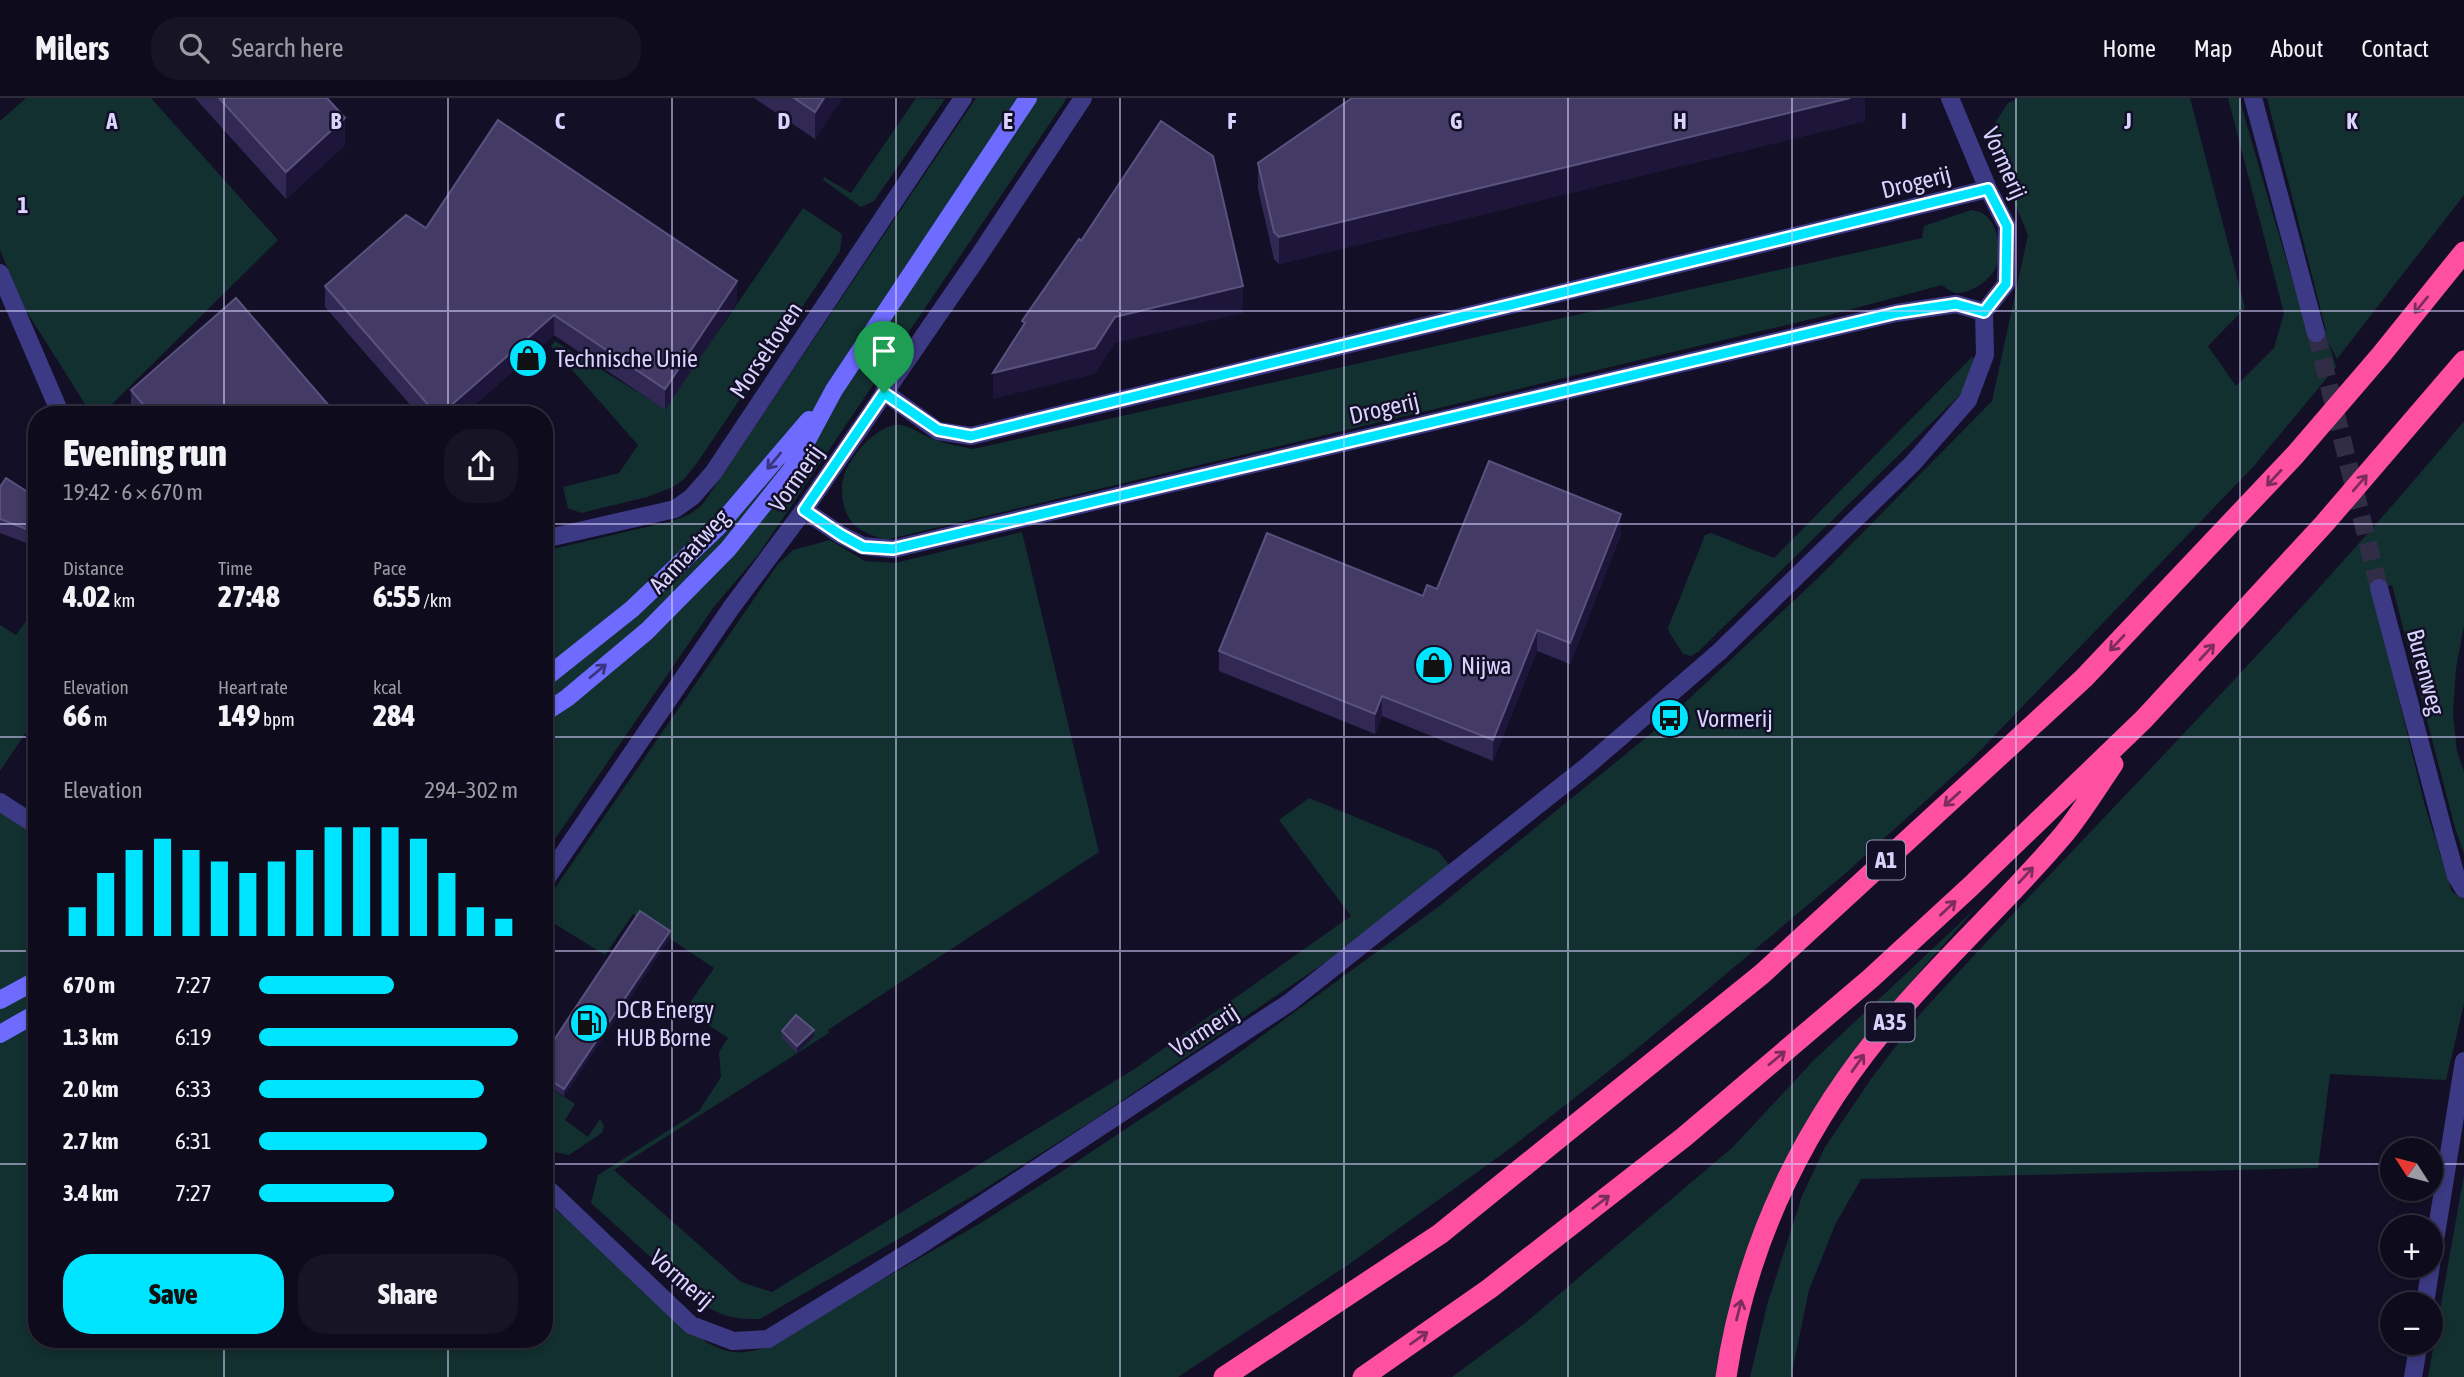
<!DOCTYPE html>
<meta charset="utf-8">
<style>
:root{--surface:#0e0b1c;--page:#171425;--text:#f1f3f6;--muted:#9b9ba3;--line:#2e2b3b;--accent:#00e5ff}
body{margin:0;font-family:"Asap Condensed",sans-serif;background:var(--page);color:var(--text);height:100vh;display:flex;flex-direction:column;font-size:26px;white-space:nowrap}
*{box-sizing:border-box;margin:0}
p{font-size:23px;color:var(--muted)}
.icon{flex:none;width:38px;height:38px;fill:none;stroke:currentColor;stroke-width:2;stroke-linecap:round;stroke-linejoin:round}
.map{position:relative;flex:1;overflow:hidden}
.drawer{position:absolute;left:28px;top:308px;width:525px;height:942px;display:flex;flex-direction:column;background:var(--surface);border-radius:28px;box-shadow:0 4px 10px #0003,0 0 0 2px var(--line)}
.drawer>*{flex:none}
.needle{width:46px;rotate:306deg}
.fabs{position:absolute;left:2380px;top:1040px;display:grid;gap:14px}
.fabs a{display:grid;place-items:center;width:63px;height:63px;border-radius:50%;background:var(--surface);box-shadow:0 4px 10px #0003,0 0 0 2px var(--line);font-size:35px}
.pin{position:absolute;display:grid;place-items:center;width:60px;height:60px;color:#fff;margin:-72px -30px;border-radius:50% 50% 50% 0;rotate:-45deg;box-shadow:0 0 7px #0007}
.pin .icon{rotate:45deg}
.round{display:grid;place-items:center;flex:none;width:74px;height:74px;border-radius:28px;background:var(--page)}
.summary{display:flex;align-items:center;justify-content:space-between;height:119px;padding:0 35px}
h1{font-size:38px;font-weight:800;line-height:52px}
.metrics{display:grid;grid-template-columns:repeat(3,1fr);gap:10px;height:119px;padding:7px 35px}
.metrics div{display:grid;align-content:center}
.metrics b{font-size:30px;font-weight:800}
.metrics small{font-size:19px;font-weight:400}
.metrics p{font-size:19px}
.chart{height:196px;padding:14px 35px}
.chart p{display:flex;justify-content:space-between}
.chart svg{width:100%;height:126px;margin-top:7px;stroke:var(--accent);stroke-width:6}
.primary-button{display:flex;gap:14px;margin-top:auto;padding:14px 35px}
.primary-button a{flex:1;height:80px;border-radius:28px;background:var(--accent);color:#111;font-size:28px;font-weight:800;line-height:80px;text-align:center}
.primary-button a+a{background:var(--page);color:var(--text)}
ul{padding:0 35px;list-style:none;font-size:23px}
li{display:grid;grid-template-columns:112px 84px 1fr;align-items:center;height:52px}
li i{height:18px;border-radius:9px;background:var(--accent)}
header{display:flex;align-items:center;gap:42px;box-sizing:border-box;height:98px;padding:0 35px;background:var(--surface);border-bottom:2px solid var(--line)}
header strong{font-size:33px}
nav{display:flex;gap:38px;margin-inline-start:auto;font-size:24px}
.search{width:490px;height:63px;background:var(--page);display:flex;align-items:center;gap:18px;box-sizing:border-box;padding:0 24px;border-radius:28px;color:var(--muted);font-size:26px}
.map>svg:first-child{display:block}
.green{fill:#12302f}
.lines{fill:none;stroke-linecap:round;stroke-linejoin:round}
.street-tunnel{stroke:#312d47;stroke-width:18;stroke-dasharray:18 9;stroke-linecap:butt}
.street{stroke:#3d3a85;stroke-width:18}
.secondary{stroke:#6f6bff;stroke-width:18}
.highway{stroke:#ff4fa3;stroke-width:21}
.wall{fill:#312854}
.shaded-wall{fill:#1d163a}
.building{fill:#433a66;stroke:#5a527e;stroke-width:2}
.oneway{stroke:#7d2c5e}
.oneway2{stroke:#38347d}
.route-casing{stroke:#fff;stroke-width:14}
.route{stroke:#00e5ff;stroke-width:9}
.grid{fill:none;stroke:#d9d4ff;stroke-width:2;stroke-opacity:0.55}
.labels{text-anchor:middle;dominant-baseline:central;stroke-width:5;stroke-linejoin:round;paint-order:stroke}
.shield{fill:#130f26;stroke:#9e99be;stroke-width:2}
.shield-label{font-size:23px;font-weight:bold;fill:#d9d4ff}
.street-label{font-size:24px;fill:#d9d4ff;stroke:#130f26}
.poi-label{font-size:24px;fill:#d9d4ff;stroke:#130f26;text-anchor:start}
.grid-label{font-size:23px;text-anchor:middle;font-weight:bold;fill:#d9d4ff;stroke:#130f26;stroke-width:5;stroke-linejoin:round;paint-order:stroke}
</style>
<header>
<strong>Milers</strong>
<div class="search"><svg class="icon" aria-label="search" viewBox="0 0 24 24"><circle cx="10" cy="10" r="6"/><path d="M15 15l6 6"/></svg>Search here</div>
<nav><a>Home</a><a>Map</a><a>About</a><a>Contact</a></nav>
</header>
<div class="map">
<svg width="2464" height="1279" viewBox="0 0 2464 1279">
<rect width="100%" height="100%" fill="#130f26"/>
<path class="green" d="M26 0H151L278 142 101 317H92L25 211 0 152V23Z
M916 0 945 1 874 103 861 109 823 82 824 79 851 95Z
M976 0H1067L758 457 713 510 544 757V453L672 423 690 416 702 407Z
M2019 0H2190L2245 210 2208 248 2236 288 2274 250 2284 215 2228 0H2239L2308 236 2326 233 2267 0H2464V97L2337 261 2329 245 2336 269 2253 369 1972 661 1847 774 1638 950 1508 1052 1348 1167 1178 1279H0V714L37 736V1241H544V1101L706 1244C729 1256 738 1257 763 1250L979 1126 1061 1074 1225 965 1438 809 1659 629 1820 478 1992 303 2028 137 1996 60 1993 28 2008 5Z
M803 110 842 136 840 153 697 365 684 381 673 389 647 399 581 415 568 410 563 389 619 375 638 347 551 248 555 243 665 311Z
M1971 112C1975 113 1979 113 1982 115 1998 124 2003 154 1996 169 1991 182 1970 196 1956 195 1951 194 1946 190 1942 187L1841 214 885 442C872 437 856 433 849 420 842 409 840 390 844 378 849 359 879 324 901 327 909 328 919 335 926 338 942 345 956 348 973 351L1922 140 1924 128Z
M1973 258 1974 264 1964 293 1698 554 1691 558 1683 556 1669 534 1668 530 1705 437 1711 435 1774 460Z
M2464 323V528L2456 570 2453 616 2457 653 2464 674V756L2455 730 2392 487 2372 492 2425 708 2452 794 2464 801V906L2446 982 2330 976 2318 1070 1861 1081 1835 1127 1809 1192 1791 1279H1750L1767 1207 1802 1098 1825 1049 1871 981 1920 916C2101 718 2293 530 2464 323Z
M1022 434 1099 754 828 932 829 935 614 1072 741 1184 772 1194 1136 970 1351 818 1279 722 1309 700 1438 753 1449 767 1342 853 1092 1023 978 1095 760 1221C734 1221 722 1219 700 1204L591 1105 598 1077 699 1013 721 979 719 954 728 940 696 919 699 912 689 906 714 870 633 816 605 857 550 823 553 793 778 466 793 452 830 442 865 463 895 465Z
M37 508V618L0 673V527L16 537Z
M1977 809C1893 904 1812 990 1764 1110 1757 1128 1753 1148 1748 1166 1738 1204 1727 1241 1717 1279H1452L1525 1225 1733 1049 1813 963Z
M544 985 575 1006 565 1022 588 1039 600 1021 604 1028 602 1035 569 1057 544 1052Z
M2464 1077V1279H2428Z"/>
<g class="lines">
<path class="street-tunnel" d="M2316 235 2379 490"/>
<path class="street" d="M2253 0 2316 235
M0 175 61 317
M884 294 938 333 971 338 1988 91
M804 412 841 437 863 448 893 451 1896 215 1956 206 1984 214
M544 441 675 411 692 399 713 375 963 0
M2379 490 2445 739 2456 778 2464 791
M0 704 37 728
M544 784 731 510 804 412 978 159 1083 0
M544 1087 691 1227 733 1243 768 1241 919 1148 1290 904 1587 668 1719 554 1913 365 1968 302 1985 257 1984 214 2006 186 2007 128 1988 91 1950 0
M2431 1167 2464 963
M2425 1206 2431 1167
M2413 1279 2419 1244"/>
<path class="secondary" d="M544 581 632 511 718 429 809 322
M544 615 567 600 647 533 728 451 791 372 834 292 1028 0
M0 902 37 882
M0 936 37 915"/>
<path class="highway" d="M1224 1279 1440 1136 1762 876 2084 580 2295 357 2381 257 2464 154
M1363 1279 1489 1191 1684 1039 1870 881 1970 789 2144 621 2324 426 2464 263
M1726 1279C1746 1143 1807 1019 1898 915 1951 853 2012 798 2064 736 2082 714 2097 689 2113 666"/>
</g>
<path class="wall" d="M195 0H327L345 47 286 101Z
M754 0H842L815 41Z
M1865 0V23L1279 166 1274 161 1258 91V65Z
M426 130 737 204 665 312 554 237 463 317H419L325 209V188Z
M131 292 337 317H135L131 312Z
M0 389 37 400V449L0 435Z
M1621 436 1570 566 1537 553 1493 663 1382 618 1375 636 1219 573V553L1423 498 1437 491Z
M670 840 564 998 544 985V957Z
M782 933 814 939 797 955 782 940Z"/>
<path class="shaded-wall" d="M824 0H842L815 41V14Z
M1850 0H1865V23L1279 166V139Z
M345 20V47L286 101V74Z
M737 183V204L665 312V291Z
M1243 188V215L1115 245 1095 276 993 301V275L1115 219Z
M554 217V237L463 317H440Z
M37 411V425L30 421Z
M1621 416V436L1570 566V545Z
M1537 532V553L1493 663V642Z
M1382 598V618L1375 636V616Z
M670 833V840L564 998V991Z
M814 932V939L797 955V948Z"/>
<path class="building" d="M219 0H327L345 20 286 74Z
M794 0H824L815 14Z
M1352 0H1850L1279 139 1274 134 1258 65Z
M498 22 737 183 665 291 554 217 440 317H437L325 188 406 117 426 130Z
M1161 23 1213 58 1243 188 1115 219 1095 250 993 275 1025 225 1022 223 1079 141 1081 143Z
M236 200 337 317H152L131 292Z
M1489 363 1621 416 1570 545 1537 532 1493 642 1382 598 1375 616 1219 553 1267 435 1423 498 1427 487 1437 491Z
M6 380 37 400V411L30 421 37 425V435L0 421V389Z
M640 813 670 833 564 991 544 978V957Z
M796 917 814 932 797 948 782 933Z"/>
<defs><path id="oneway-shaft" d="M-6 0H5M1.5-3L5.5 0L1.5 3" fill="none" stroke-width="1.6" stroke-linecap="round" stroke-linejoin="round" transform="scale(1.75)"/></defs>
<g class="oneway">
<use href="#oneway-shaft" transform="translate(2421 207) rotate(129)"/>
<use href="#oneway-shaft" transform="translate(2274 380) rotate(133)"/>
<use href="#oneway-shaft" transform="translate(2360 385) rotate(-49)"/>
<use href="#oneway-shaft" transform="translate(2117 545) rotate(133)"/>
<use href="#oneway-shaft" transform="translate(2207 554) rotate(-47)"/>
<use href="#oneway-shaft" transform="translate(1952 701) rotate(138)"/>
<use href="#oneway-shaft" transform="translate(2026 777) rotate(-47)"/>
<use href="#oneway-shaft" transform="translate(1948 810) rotate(-43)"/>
<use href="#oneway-shaft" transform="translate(1777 960) rotate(-40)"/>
<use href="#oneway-shaft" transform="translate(1858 965) rotate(-55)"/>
<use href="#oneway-shaft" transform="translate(1601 1104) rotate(-38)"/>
<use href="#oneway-shaft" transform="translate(1739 1212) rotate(-76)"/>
<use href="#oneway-shaft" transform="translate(1419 1240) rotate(-35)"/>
</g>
<g class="oneway2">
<use href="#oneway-shaft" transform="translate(774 363) rotate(130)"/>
<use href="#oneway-shaft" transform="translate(598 573) rotate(-40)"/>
</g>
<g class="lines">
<defs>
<path id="route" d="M1988 91 2007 128 2006 186 1984 214 1956 206 1896 215 893 451 863 449 841 437 804 412 884 295 938 332 971 338Z"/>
</defs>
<use href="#route" class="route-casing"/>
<use href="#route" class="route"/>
</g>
<path class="grid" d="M224 0V317M448 0V317M672 0V1279M896 0V1279M1120 0V1279M1344 0V1279M1568 0V1279M1792 0V1279M2016 0V1279M2240 0V1279M0 213H2464M0 426H37M544 426H2464M0 639H37M544 639H2464M0 853H37M544 853H2464M0 1066H37M544 1066H2392M2431 1066H2464M224 1241V1279M448 1241V1279"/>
<defs>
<symbol id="shop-disc" viewBox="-11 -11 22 22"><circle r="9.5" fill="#00e5ff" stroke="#130f26"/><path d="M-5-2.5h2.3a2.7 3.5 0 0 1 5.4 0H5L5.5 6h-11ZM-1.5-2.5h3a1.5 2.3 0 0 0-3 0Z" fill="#111"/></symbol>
<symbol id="bus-disc" viewBox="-11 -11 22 22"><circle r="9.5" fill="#00e5ff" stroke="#130f26"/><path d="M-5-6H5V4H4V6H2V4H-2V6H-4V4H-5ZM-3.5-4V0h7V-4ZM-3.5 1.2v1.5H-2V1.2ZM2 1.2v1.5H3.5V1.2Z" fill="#111"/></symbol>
<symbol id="fuel-disc" viewBox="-11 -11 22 22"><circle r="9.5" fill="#00e5ff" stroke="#130f26"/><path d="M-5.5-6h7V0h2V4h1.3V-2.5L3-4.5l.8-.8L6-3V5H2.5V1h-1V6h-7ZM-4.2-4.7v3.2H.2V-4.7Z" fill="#111"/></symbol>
</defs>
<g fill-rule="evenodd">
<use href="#shop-disc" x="506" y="238" width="44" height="44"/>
<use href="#shop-disc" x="1412" y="545" width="44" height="44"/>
<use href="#bus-disc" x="1648" y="598" width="44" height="44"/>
<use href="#fuel-disc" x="567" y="903" width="44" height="44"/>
</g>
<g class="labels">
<g class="shield">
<rect x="1867" y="742.5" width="38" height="39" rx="5"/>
<rect x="1865.5" y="904.5" width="49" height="39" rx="5"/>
</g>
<g class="shield-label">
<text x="1886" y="762">A1</text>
<text x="1890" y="924">A35</text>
</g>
<g class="street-label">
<text transform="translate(2005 65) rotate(66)">Vormerij</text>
<text transform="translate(1916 84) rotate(-14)">Drogerij</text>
<text transform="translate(766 252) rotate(-56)">Morseltoven</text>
<text transform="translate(1384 310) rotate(-13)">Drogerij</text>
<text transform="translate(796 380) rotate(-55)">Vormerij</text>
<text transform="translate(689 453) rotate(-47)">Aamaatweg</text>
<text transform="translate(2426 574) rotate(75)">Burenweg</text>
<text transform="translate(1204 932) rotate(-33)">Vormerij</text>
<text transform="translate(682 1181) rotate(41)">Vormerij</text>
</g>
<g class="poi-label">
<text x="555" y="260">Technische Unie</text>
<text x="1461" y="567">Nijwa</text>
<text x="1697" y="620">Vormerij</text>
<text x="616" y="911">DCB Energy<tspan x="616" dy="28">HUB Borne</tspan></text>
</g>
</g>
<g class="grid-label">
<text x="112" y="31">A</text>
<text x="336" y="31">B</text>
<text x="560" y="31">C</text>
<text x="784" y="31">D</text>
<text x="1008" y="31">E</text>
<text x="1232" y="31">F</text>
<text x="1456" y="31">G</text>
<text x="1680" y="31">H</text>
<text x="1904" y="31">I</text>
<text x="2128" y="31">J</text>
<text x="2352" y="31">K</text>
<text x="23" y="115">1</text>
</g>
</svg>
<div class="fabs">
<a><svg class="needle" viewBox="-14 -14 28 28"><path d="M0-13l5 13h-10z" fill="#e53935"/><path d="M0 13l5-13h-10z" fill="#9b9ba3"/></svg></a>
<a>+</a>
<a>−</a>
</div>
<div class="pin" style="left:884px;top:295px;background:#1e9e55"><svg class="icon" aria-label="arrive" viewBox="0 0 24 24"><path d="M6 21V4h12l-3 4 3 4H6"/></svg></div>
<section class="drawer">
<div class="summary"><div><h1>Evening run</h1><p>19:42 · 6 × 670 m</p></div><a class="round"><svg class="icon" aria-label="share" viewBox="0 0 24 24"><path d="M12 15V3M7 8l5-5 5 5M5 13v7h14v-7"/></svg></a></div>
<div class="metrics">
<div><p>Distance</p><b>4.02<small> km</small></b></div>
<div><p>Time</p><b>27:48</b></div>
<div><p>Pace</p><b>6:55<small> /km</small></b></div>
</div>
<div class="metrics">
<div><p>Elevation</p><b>66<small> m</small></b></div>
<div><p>Heart rate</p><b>149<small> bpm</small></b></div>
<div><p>kcal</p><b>284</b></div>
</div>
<div class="chart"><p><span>Elevation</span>294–302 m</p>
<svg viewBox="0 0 160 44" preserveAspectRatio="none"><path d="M5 44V34M15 44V22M25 44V14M35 44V10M45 44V14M55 44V18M65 44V22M75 44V18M85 44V14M95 44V6M105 44V6M115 44V6M125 44V10M135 44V22M145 44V34M155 44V38"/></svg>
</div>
<ul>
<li><b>670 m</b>7:27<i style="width:52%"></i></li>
<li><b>1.3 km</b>6:19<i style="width:100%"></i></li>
<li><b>2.0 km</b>6:33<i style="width:87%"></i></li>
<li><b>2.7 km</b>6:31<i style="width:88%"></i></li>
<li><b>3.4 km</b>7:27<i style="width:52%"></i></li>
</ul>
<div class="primary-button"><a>Save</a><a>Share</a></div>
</section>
</div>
